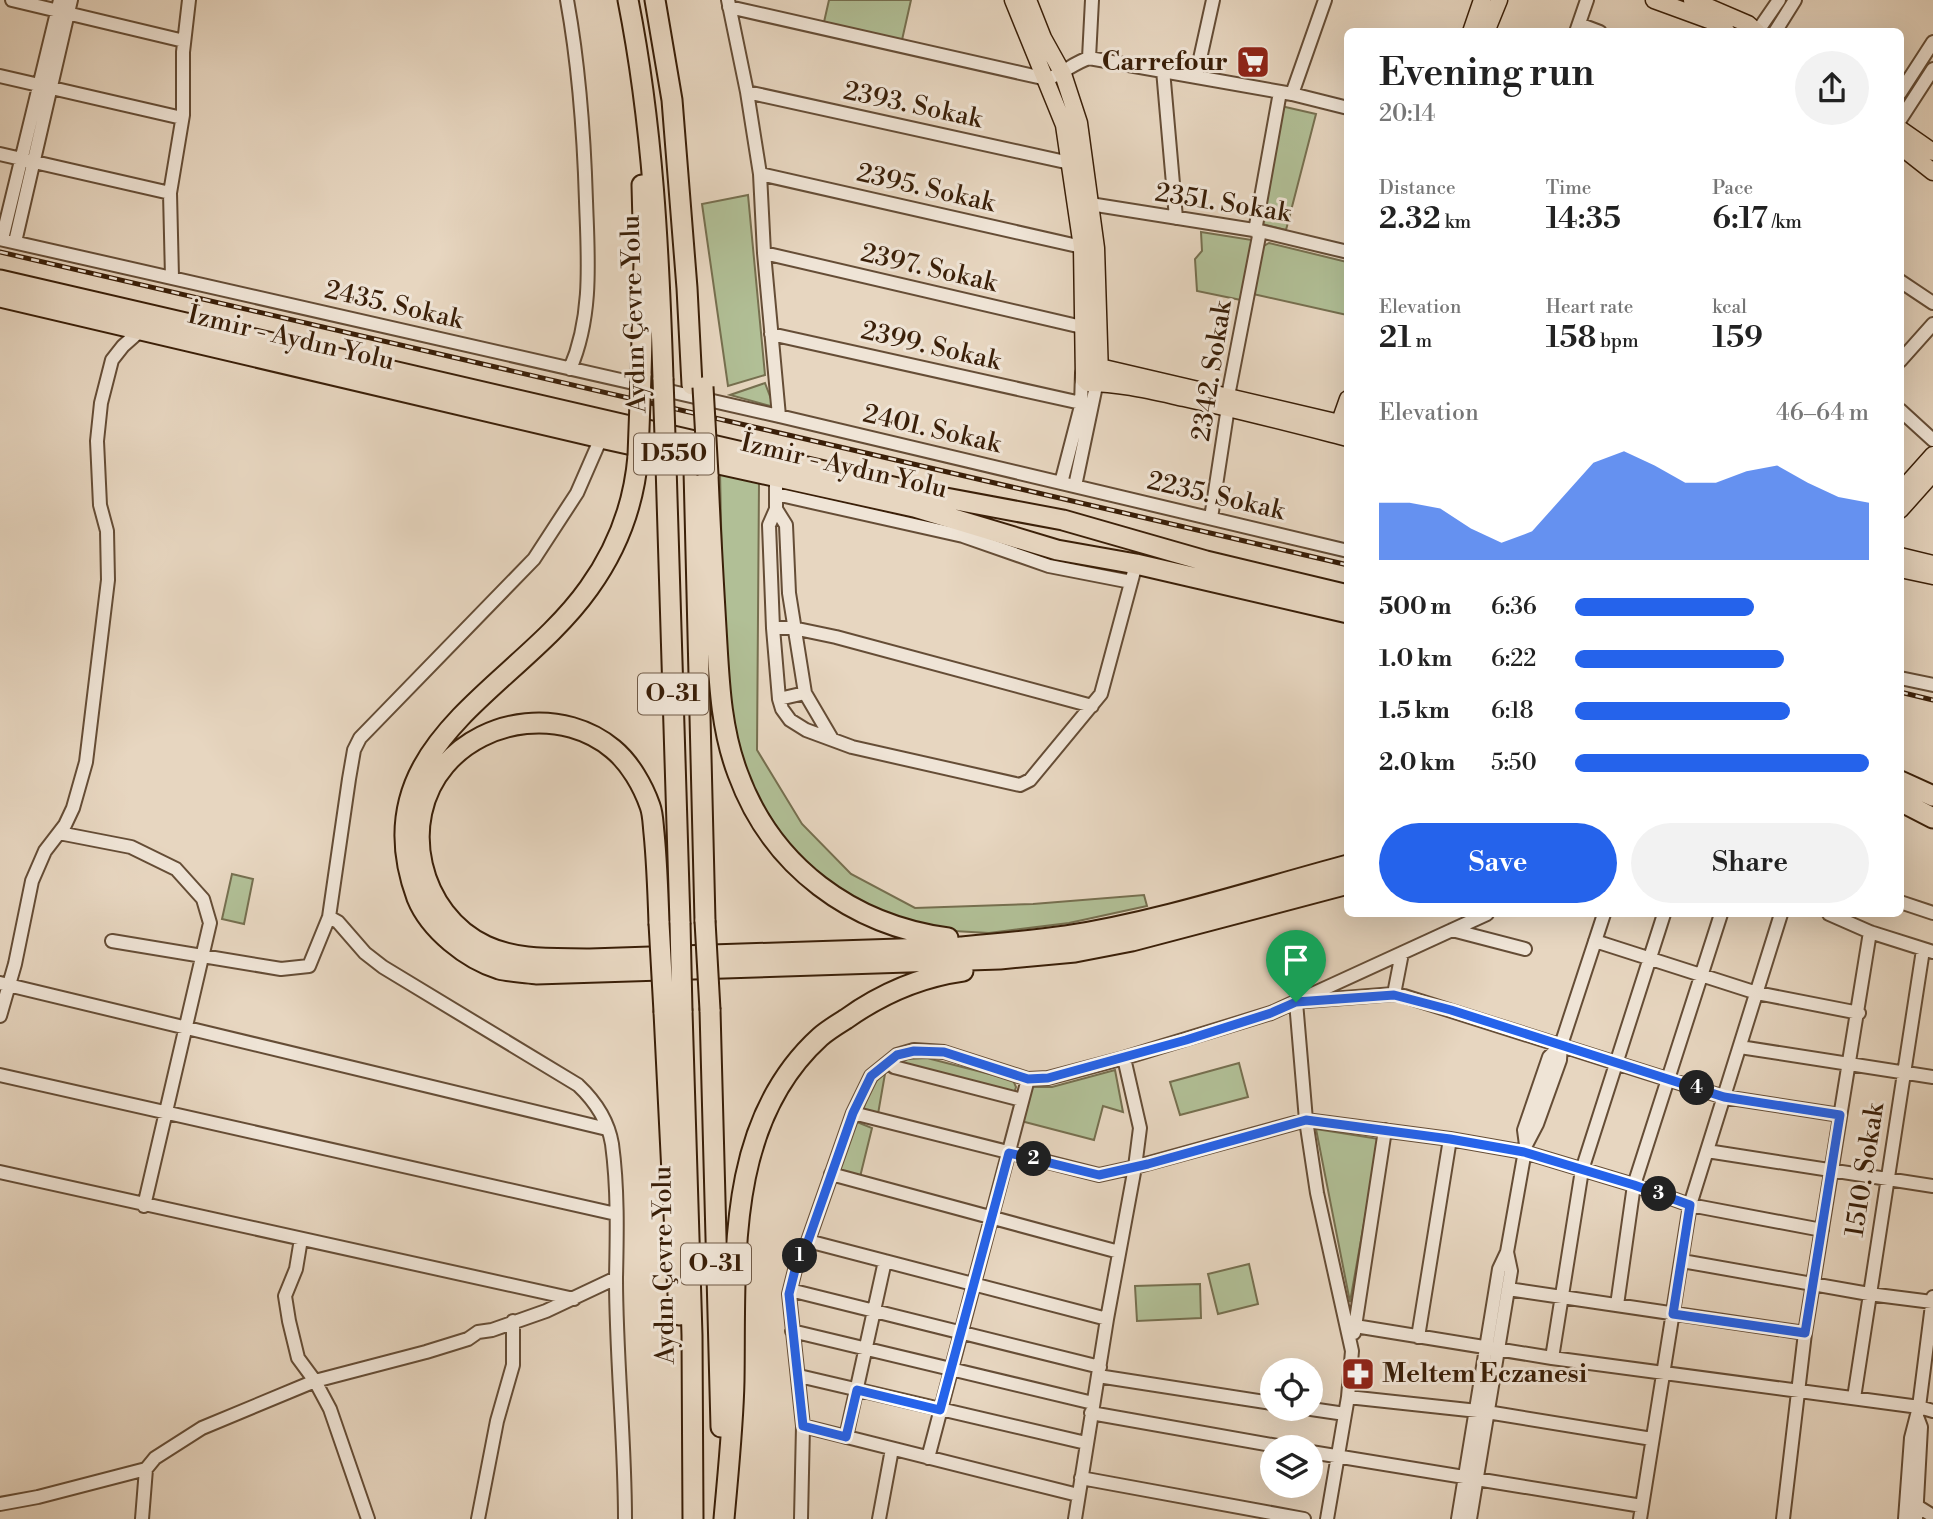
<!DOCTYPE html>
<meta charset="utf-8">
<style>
:root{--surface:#fff;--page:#f2f2f2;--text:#222;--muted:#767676;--accent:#2563eb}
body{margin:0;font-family:"Libre Bodoni",serif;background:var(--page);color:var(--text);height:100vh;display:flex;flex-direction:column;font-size:26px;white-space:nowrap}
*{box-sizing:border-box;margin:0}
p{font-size:23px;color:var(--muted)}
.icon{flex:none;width:38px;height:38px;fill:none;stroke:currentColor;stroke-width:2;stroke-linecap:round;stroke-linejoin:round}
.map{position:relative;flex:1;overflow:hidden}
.drawer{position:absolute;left:1344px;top:28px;width:560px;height:889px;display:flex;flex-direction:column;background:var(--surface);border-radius:10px;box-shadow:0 7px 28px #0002}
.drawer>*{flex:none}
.buttons{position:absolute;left:1260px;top:1358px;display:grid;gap:14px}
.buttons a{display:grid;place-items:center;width:63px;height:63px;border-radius:50%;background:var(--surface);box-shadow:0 7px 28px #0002;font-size:35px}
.pin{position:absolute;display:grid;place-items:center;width:60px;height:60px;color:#fff;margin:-72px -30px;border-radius:50% 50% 50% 0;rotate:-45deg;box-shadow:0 0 7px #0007}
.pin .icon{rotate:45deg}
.km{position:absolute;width:35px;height:35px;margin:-18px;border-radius:50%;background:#222;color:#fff;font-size:19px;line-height:35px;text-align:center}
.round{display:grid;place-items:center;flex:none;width:74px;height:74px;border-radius:37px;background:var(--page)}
.head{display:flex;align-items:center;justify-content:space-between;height:119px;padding:0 35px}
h1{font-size:38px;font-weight:600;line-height:52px}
.figures{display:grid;grid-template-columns:repeat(3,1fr);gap:10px;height:119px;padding:7px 35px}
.figures div{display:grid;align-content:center}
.figures b{font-size:30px;font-weight:600}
.figures small{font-size:19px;font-weight:400}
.figures p{font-size:19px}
.chart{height:196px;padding:14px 35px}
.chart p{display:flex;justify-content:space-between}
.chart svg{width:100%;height:126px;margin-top:7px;fill:var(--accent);opacity:.7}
.primary-button{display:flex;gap:14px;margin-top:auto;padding:14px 35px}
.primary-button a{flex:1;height:80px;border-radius:42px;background:var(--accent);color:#fff;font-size:28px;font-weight:600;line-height:80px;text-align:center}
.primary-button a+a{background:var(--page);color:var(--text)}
ul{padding:0 35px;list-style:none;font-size:23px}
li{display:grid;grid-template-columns:112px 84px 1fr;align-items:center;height:52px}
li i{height:18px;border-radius:9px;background:var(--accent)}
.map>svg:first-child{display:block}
.green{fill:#b1bf96;stroke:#766f4f;stroke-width:2}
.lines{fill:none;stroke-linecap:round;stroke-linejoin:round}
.minor-casing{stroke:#654d36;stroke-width:16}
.major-casing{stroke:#3a1f08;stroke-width:19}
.highway-casing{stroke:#3a1f08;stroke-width:23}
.minor{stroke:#efe4d6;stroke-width:12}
.major{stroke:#e7d6c0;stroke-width:16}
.highway{stroke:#e7d6c0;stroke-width:19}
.rail-casing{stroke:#3a1f08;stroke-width:5}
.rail{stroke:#efe4d6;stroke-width:2.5;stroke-dasharray:8;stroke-linecap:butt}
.highway-bridge-casing{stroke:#3a1f08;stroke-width:23;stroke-linecap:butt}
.highway-bridge{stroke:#e7d6c0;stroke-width:19}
.route-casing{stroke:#fff;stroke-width:14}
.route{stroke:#2563eb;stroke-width:9}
.labels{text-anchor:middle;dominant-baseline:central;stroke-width:6;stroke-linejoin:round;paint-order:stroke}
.shield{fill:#efe4d6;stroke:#705a46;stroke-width:2}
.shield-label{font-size:24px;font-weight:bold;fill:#3a1f08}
.poi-label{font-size:26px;font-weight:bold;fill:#3a1f08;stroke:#efe4d6;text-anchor:end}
.street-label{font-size:26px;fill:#3a1f08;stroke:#efe4d6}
</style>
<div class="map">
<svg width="1933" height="1519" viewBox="0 0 1933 1519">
<rect width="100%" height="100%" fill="#e7d6c0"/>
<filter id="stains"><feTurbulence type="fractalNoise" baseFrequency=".00286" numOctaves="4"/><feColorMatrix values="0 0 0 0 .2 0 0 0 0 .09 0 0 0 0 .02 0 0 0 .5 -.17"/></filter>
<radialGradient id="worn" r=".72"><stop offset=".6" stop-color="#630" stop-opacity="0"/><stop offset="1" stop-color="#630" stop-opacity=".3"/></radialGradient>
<path class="green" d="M829 0H911L902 40 824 22Z
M1281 106 1316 114 1286 230 1258 223Z
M748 195 765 375 728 386 702 204Z
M1201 232 1252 240 1241 300 1197 291 1195 259 1202 251Z
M1269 243 1347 262V315L1253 294 1262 247Z
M765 383 774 407 730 395Z
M720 471 759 483 757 750 802 824 851 874 915 908 1033 904 1144 895 1147 906 1069 923 989 933 936 930 905 922 828 885 785 840 749 784 736 748 728 701 723 622Z
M232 874 253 879 244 924 222 919Z
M927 1058 1013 1080 1016 1087 1013 1097 899 1065 907 1059Z
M1239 1063 1248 1097 1180 1115 1170 1082Z
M886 1068 878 1114 863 1110 870 1090Z
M1115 1070 1123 1112 1103 1106 1094 1140 1021 1121 1030 1087H1052Z
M857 1122 872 1128 860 1177 844 1173 838 1165Z
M1316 1129 1379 1139 1350 1302Z
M1249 1264 1258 1304 1218 1314 1208 1274Z
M1200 1284 1201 1318 1137 1321 1135 1286Z"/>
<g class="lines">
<defs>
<path id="minor" d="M12 0 184 41
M567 0C579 66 584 135 586 201 588 258 593 316 570 369
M728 0 747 92 760 174 764 253 779 416
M729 7 1047 79C1063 74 1073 63 1089 58L1292 94 1348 108
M1579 24 1600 32
M1576 32 1587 0
M1757 32 1779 0
M1775 32 1795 0
M1089 58 1092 0
M1163 70 1176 218
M0 76 182 118
M1196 77 1213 0
M747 92 1070 163
M1900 93 1933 42
M1292 94 1325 0
M1900 120 1933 69
M0 154 170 193
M760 174 1082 247
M1090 204 1260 231 1348 252
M1255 231 1280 92
M0 239 779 416 1348 551
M2 239 60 0
M15 242 71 0
M764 253 1082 327
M172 277 170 193 183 115V52L189 0
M1900 281 1933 303
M771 334 1081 403
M1900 361 1933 324
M1900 410 1933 440
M601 438 577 493 534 559 360 738 354 750 349 779 329 917 338 922 365 953 383 967 578 1085C596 1102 608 1120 612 1144 618 1188 617 1234 616 1278 616 1358 625 1439 625 1519
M776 476V509L769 525 773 628 779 699 782 709 790 720 806 730 852 747 1020 785 1030 780 1101 694 1136 564
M1061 483 1081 406 1082 373
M1075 486 1097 381
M776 494 963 536 1049 566 1131 582
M776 509 786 525 789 593 805 693 832 739
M1211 518 1228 407V396L1260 231
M773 628H793L836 637 1092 706
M1900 678 1933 685
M779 699 805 693
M59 833 131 847 176 869 203 899 210 923 144 1206
M1900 902 1933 913
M1829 914 1870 932 1933 952
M1452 930 1525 949
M112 941 281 969 309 966 329 917
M1595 941 1757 993 1859 1013
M0 983 607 1129
M1394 994 1402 953
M1306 1001 1394 994 1404 996 1724 1097 1840 1115
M1296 1002 1306 1120 1317 1193 1352 1351 1348 1397 1327 1519
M0 1016 15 964 32 881 45 851 65 825 73 808 86 762 108 580 107 531 100 505 97 441 101 403 112 360 123 346 141 330
M1740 1047 1933 1077
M891 1060 894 1067 1022 1100
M0 1075 616 1214
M853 1113 1099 1175 1135 1167 1140 1128 1124 1058
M1526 1145 1524 1130 1549 1057 1561 1045
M1707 1151 1933 1186
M0 1172 574 1299
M831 1174 1119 1252
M301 1239 296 1269 285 1296 289 1321 298 1358 315 1381 330 1409 368 1519
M808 1241 1107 1319
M1682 1261 1869 1294 1932 1302
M1508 1289 1805 1333
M790 1290 1100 1367
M1617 1305 1634 1185 1721 914
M1355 1326 1552 1358 1919 1407 1933 1411
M792 1331 1093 1403
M1354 1333 1385 1130
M1418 1337 1450 1139
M1552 1358 1582 1170 1664 914
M799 1376 1086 1443
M1098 1376 1272 1403
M1348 1397 1487 1412 1652 1439
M1854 1398 1923 950
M1311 1409 1345 1414
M1091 1413 1283 1447
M803 1426 1078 1495
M846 1437 885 1261
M1311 1452 1642 1506
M928 1458 1028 1079
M1081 1478 1304 1519
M0 1504 38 1497 146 1469
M1917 1506 1933 1516
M142 1519 146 1469 155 1458 202 1428 315 1381 426 1352 468 1339 478 1332 492 1330 546 1311 616 1278
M478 1519 497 1421 513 1365V1321
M801 1519 803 1426 789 1294 797 1262 808 1241 853 1113 871 1076 897 1055 914 1050 944 1052 1028 1079 1048 1078 1124 1058 1271 1013 1487 914
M879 1519 892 1449
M1075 1519 1107 1319 1135 1167 1306 1120 1450 1139 1524 1152 1634 1185 1690 1205 1822 1230
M1458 1519 1499 1269 1507 1252 1526 1145 1537 1124 1560 1060 1561 1045 1604 914
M1470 1519 1511 1271 1507 1252
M1640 1519 1690 1205 1781 914
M1783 1519 1805 1333 1870 932
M1905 1519 1911 1438 1919 1407 1933 1297
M1916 1519 1921 1427 1918 1419"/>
<path id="major" d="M1013 0 1064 125 1082 247 1084 379 1088 383C1120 383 1152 391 1184 398 1239 410 1293 424 1348 438
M1028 0 1043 38 1063 74 1079 123 1096 248 1100 375 1097 381
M1654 0 1717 23 1727 32
M1692 0 1748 24 1757 32
M1471 32 1482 0
M1486 32 1499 0
M1900 129 1933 152
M1900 146 1933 172
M1091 365 1348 425
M1336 433 1348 399
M1900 492 1933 455
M1900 510 1933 473
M1900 556 1933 564
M1900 569 1933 576"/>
<path id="highway" d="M628 0C653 126 659 251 663 379
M655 0 672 100 687 288 692 385
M0 280 919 493 1063 520 1206 561 1348 595
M0 297 601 438 914 507 1057 550 1136 564 1348 613
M641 375 644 262 642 185
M638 456C634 504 617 549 589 588 516 691 360 744 417 898 430 930 467 959 499 969 510 972 524 972 536 974L1000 959 1075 952 1132 941 1348 884
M666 465 680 923
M694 470 705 921
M708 475C710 526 713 577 716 628 719 677 720 727 738 774 772 867 852 925 948 938
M1900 781 1933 796
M1900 801 1933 818
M659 923C658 893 657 863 654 833 653 824 653 814 650 806 643 786 630 763 613 749 564 708 486 717 445 765 397 821 419 915 486 946 518 961 555 958 590 959L960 947C995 944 1031 941 1066 936 1161 921 1255 890 1348 865
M710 1010 721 1427
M682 1011 692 1335 693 1519
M664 1012 679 1315
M724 1519C728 1473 733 1427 734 1381 736 1264 724 1124 820 1037 828 1030 838 1024 846 1019 881 994 920 977 963 971"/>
</defs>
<use href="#minor" class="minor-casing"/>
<use href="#major" class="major-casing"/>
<use href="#highway" class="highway-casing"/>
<use href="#minor" class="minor"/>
<use href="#major" class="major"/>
<use href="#highway" class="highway"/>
<defs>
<path id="rail" d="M0 252 1348 565
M1900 692 1933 700"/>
</defs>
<use href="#rail" class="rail-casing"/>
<use href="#rail" class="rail"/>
<defs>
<path id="highway-bridge" d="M663 379 666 465
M703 387 708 475
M638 456 641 375
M705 921 710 1010
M659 923 664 1012
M680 923 682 1011"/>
</defs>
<use href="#highway-bridge" class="highway-bridge-casing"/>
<use href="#highway-bridge" class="highway-bridge"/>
</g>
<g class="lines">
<defs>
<path id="route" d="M1394 995 1451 1010 1724 1097 1840 1115 1805 1333 1673 1314 1690 1205 1634 1185 1524 1152 1450 1139 1306 1120 1148 1164 1099 1175 1009 1153 940 1410 857 1390 846 1437 803 1426 789 1294 797 1262 808 1241 853 1113 871 1076 897 1055 914 1051 944 1052 1028 1079 1048 1078 1186 1040 1271 1013 1296 1002Z"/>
</defs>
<use href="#route" class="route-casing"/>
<use href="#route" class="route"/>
</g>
<defs>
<symbol id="supermarket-square" viewBox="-11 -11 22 22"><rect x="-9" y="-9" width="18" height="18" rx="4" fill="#8f2418" stroke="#efe4d6"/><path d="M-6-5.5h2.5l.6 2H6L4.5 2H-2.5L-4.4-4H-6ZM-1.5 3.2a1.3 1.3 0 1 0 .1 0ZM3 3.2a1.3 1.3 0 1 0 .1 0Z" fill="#fff"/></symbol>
<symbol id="pharmacy-square" viewBox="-11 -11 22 22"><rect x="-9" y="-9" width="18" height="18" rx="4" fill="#8f2418" stroke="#efe4d6"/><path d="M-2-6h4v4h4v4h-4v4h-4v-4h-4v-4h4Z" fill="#fff"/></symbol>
</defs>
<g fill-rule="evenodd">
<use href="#supermarket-square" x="1234" y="43" width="38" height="38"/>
<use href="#pharmacy-square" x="1339" y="1355" width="38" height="38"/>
</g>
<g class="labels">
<g class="shield">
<rect x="634" y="433.5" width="80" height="41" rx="5"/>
<rect x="638" y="673.5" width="70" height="41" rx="5"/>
<rect x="681" y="1243.5" width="70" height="41" rx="5"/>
</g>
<g class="shield-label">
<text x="674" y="454">D550</text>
<text x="673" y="694">O-31</text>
<text x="716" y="1264">O-31</text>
</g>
<g class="poi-label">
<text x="1228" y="62">Carrefour</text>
<text x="1382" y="1374" text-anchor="start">Meltem Eczanesi</text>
</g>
<g class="street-label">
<text transform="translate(913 105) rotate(12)">2393. Sokak</text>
<text transform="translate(926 188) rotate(13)">2395. Sokak</text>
<text transform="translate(1223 203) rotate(9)">2351. Sokak</text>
<text transform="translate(929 268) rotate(13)">2397. Sokak</text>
<text transform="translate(394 305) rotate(13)">2435. Sokak</text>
<text transform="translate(634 314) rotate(-92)">Aydın Çevre Yolu</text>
<text transform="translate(291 338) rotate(13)">İzmir - Aydın Yolu</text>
<text transform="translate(931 346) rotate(13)">2399. Sokak</text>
<text transform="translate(1212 371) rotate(-81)">2342. Sokak</text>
<text transform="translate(932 429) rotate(13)">2401. Sokak</text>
<text transform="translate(844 466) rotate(13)">İzmir - Aydın Yolu</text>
<text transform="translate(1216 496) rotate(13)">2235. Sokak</text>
<text transform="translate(1865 1170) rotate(-81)">1510. Sokak</text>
<text transform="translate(664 1265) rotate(-91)">Aydın Çevre Yolu</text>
</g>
</g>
<rect width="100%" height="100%" filter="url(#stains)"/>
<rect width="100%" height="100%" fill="url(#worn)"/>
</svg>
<div class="buttons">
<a><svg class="icon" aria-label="locate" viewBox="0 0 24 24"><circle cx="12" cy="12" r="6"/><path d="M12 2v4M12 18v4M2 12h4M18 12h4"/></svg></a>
<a><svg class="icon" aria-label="layers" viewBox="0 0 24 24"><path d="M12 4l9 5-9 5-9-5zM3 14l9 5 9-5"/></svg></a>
</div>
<div class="pin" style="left:1296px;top:1002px;background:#1e9e55"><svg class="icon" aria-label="arrive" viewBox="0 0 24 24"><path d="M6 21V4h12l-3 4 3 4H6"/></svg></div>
<b class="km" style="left:800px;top:1256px">1</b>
<b class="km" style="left:1034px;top:1159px">2</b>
<b class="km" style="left:1659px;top:1194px">3</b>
<b class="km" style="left:1697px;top:1088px">4</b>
<section class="drawer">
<div class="head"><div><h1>Evening run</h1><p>20:14</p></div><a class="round"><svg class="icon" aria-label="share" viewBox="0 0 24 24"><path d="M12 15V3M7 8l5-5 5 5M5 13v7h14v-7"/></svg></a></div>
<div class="figures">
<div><p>Distance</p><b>2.32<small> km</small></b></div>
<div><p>Time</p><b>14:35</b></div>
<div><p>Pace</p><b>6:17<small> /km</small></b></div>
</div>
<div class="figures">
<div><p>Elevation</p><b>21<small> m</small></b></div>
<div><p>Heart rate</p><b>158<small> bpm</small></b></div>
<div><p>kcal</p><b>159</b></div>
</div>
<div class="chart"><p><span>Elevation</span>46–64 m</p>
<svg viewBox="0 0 160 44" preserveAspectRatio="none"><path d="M0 44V24L10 24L20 26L30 33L40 38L50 34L60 22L70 10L80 6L90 11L100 17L110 17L120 13L130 11L140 17L150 22L160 24V44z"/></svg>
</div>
<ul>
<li><b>500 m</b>6:36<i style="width:61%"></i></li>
<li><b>1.0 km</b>6:22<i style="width:71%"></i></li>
<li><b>1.5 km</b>6:18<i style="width:73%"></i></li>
<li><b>2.0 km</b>5:50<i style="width:100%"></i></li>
</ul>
<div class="primary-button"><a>Save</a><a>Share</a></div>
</section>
</div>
